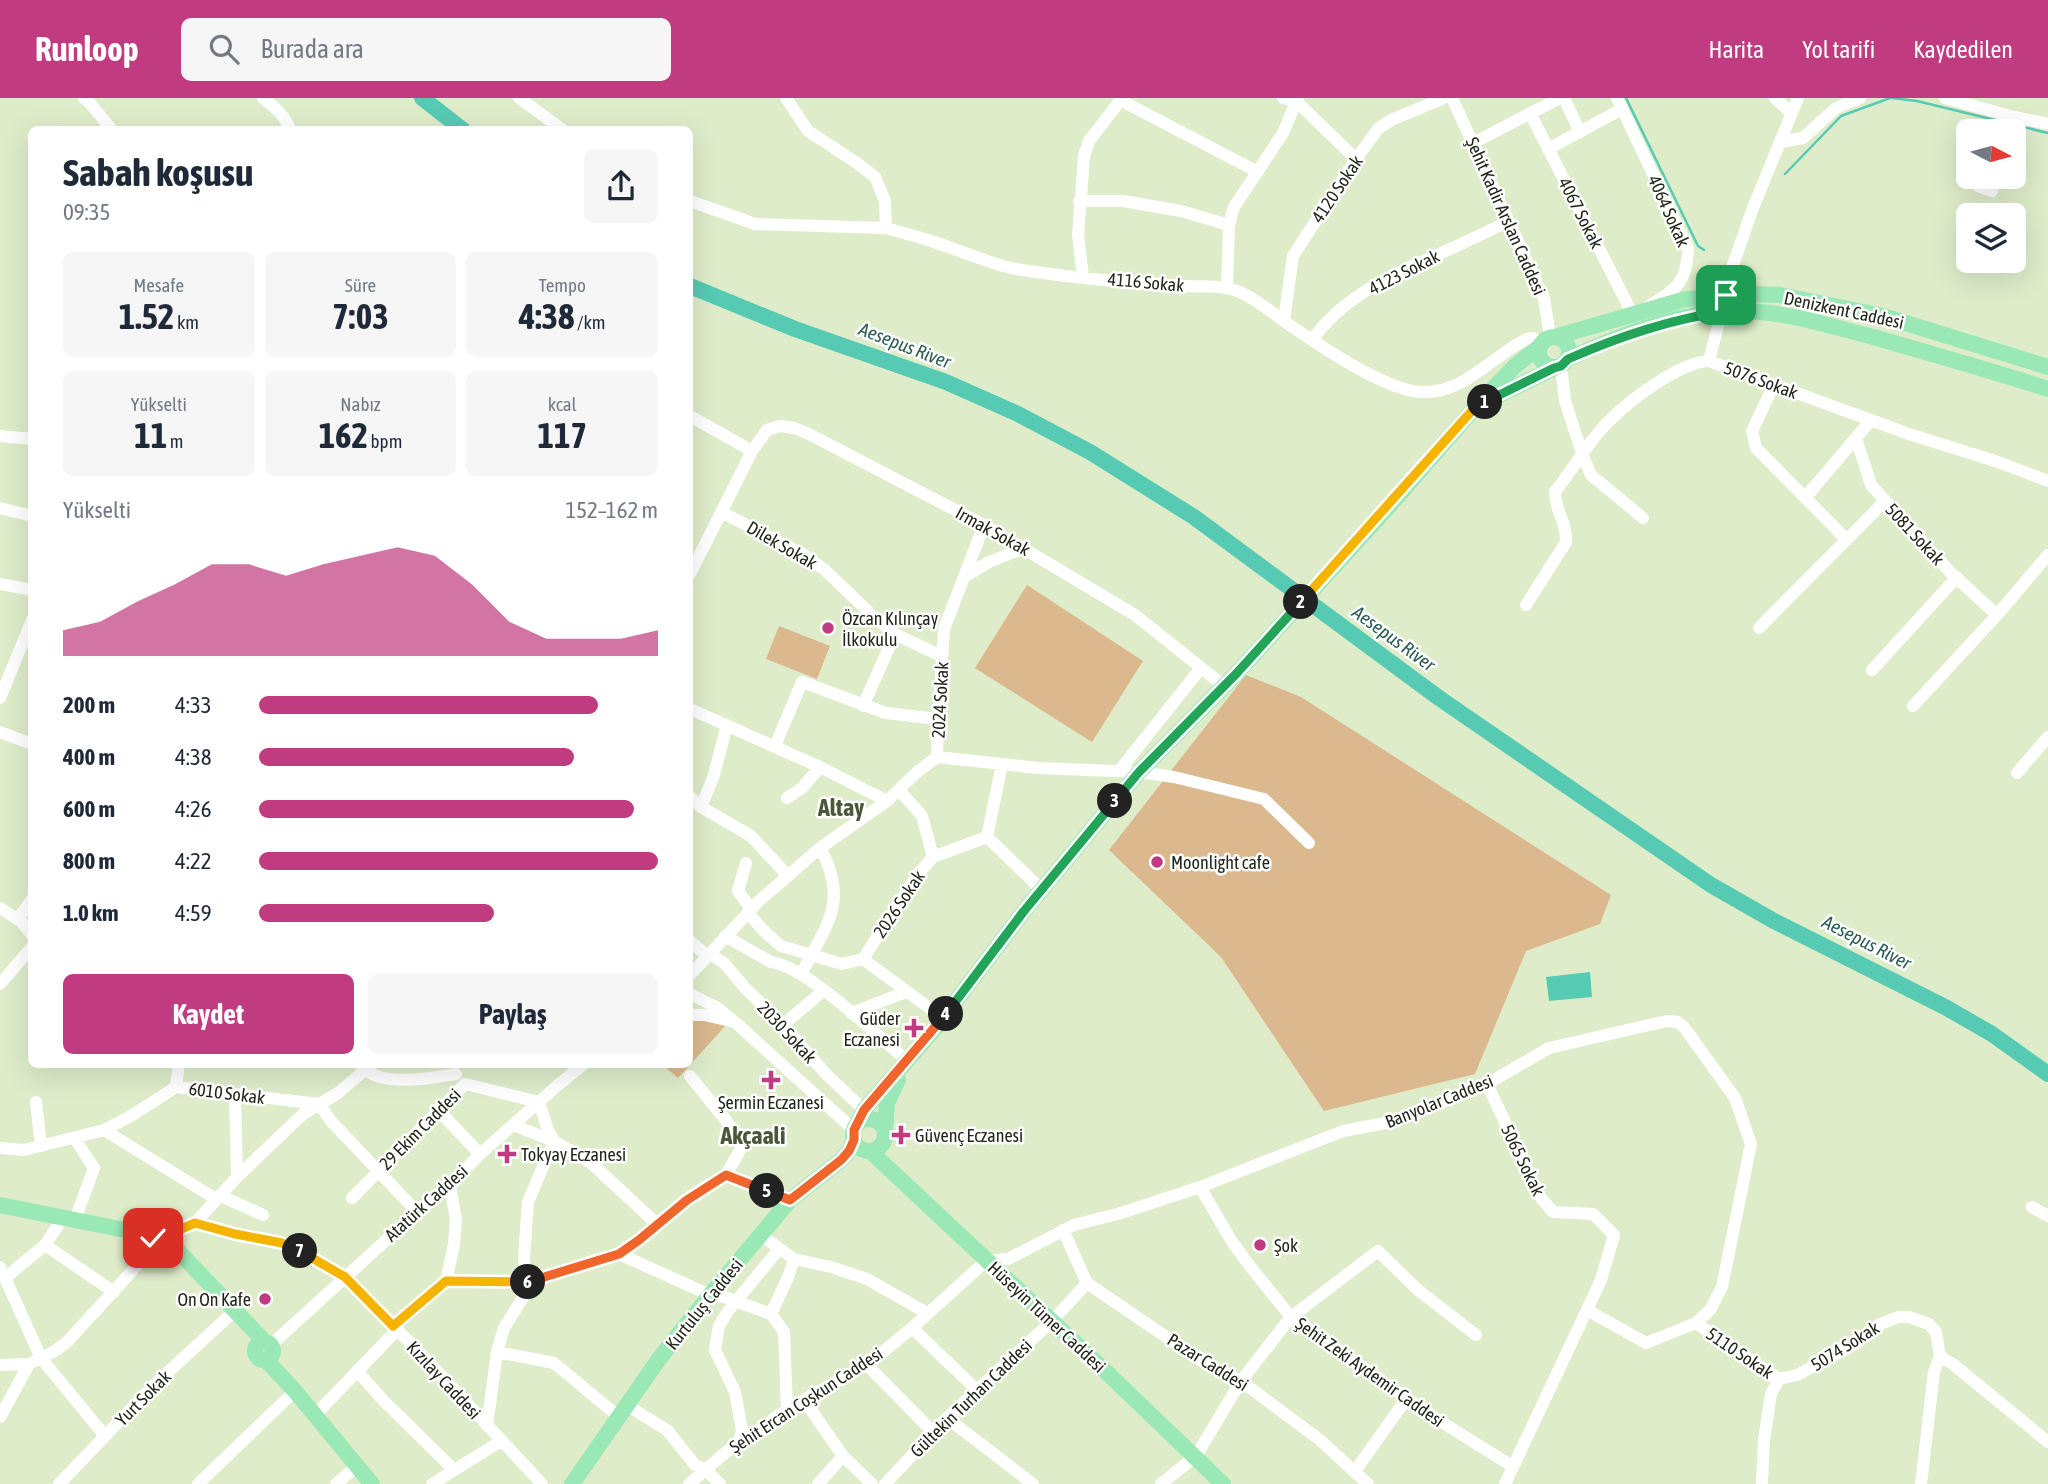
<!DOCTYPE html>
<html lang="tr">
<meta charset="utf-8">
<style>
:root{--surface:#fff;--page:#f6f6f7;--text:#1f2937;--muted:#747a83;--accent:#c03b7f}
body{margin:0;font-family:"Asap Condensed",sans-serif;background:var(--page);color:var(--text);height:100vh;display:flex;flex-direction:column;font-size:26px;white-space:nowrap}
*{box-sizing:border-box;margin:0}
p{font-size:23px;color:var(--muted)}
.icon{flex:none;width:38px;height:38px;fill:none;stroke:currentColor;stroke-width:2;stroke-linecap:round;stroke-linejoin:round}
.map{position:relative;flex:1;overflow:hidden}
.panel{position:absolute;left:28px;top:28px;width:665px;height:942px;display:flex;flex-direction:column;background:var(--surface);border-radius:10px;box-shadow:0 7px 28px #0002}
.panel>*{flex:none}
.needle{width:46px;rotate:96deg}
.buttons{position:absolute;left:1956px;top:21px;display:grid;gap:14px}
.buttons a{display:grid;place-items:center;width:70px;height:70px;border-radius:10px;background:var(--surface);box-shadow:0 7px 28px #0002;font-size:35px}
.pin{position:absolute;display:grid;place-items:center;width:60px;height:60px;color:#fff;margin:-30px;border-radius:14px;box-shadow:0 4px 10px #0006}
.km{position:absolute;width:35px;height:35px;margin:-18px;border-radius:50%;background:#222;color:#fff;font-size:19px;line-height:35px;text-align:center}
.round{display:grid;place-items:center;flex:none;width:74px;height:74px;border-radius:10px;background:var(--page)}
.head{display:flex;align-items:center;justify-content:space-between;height:119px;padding:0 35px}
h1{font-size:38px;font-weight:700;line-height:52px}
.stats{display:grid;grid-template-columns:repeat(3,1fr);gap:10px;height:119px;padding:7px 35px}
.stats div{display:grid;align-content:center;border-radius:10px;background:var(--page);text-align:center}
.stats b{font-size:35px;font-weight:700}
.stats small{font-size:19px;font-weight:400}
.stats p{font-size:19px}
.chart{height:196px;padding:14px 35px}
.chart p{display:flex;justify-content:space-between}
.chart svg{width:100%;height:126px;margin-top:7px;fill:var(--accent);opacity:.7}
.action{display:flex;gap:14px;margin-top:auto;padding:14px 35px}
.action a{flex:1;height:80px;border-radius:10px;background:var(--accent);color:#fff;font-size:28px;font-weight:700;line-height:80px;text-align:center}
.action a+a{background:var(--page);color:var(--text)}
ul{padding:0 35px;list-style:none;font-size:23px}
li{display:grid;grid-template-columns:112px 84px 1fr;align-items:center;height:52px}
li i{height:18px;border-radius:9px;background:var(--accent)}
header{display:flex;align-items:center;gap:42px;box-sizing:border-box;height:98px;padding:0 35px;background:var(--accent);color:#fff}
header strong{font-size:33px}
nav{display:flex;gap:38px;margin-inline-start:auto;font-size:24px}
.search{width:490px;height:63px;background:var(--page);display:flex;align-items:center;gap:18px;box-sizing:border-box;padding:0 24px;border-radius:10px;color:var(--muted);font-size:26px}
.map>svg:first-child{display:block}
.green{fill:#dbb88d}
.water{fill:#57cab4}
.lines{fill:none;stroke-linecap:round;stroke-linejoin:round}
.stream{stroke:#57cab4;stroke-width:2.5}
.river{stroke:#57cab4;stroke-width:16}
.minor{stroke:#fff;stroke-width:12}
.major{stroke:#99e8b6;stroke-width:16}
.split-1-casing{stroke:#fff;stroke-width:14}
.split-2-casing{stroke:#fff;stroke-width:14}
.split-3-casing{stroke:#fff;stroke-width:14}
.split-4-casing{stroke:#fff;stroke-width:14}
.split-5-casing{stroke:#fff;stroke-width:14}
.split-6-casing{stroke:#fff;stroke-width:14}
.split-7-casing{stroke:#fff;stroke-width:14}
.split-8-casing{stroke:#fff;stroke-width:14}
.split-1{stroke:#22a559;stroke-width:9}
.split-2{stroke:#f5b400;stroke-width:9}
.split-3{stroke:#22a559;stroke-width:9}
.split-4{stroke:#22a559;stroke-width:9}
.split-5{stroke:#f0652b;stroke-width:9}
.split-6{stroke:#f0652b;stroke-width:9}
.split-7{stroke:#f5b400;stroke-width:9}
.split-8{stroke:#f5b400;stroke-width:9}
.poi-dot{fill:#c03b7f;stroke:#fff;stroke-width:2.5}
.labels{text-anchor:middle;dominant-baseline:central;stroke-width:5;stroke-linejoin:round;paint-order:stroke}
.street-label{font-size:18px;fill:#212619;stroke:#fff}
.poi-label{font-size:18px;fill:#212619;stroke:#fff;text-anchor:start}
.water-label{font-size:19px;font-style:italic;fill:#2c5d53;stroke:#fff}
.district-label{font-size:24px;font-weight:bold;fill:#4c573a;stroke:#fff}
</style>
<header>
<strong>Runloop</strong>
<div class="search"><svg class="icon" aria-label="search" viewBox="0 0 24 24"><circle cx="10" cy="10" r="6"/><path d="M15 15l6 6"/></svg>Burada ara</div>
<nav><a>Harita</a><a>Yol tarifi</a><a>Kaydedilen</a></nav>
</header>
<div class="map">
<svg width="2048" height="1386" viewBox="0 0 2048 1386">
<rect width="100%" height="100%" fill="#deecca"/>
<path class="green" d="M1027 487 1143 563 1092 644 975 570Z
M779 528 830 548 817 581 766 561Z
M1246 577 1301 599 1611 797 1600 826 1526 853 1475 976 1324 1013 1221 859 1109 752Z
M690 919 727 926 678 980 662 966H690Z"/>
<path class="water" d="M1590 874 1592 899 1549 903 1546 879Z"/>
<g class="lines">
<path class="stream" d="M1626 0 1698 148 1704 152
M1892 0 1917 3 2048 35
M1785 76 1841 18 1890 0"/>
<path class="river" d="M422 0 463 32
M690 188 795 231 946 284 1018 316 1090 354 1194 419 1439 600 1711 787 1774 823 1945 909 1992 936 2048 976"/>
<path class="minor" d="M84 0 89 4 112 32
M263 0C275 10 285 17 290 32
M519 0 563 32
M786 0 808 33 857 65 875 79 885 103 886 130C903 135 920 139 937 145 967 155 997 169 1028 173 1077 180 1128 185 1177 188 1198 189 1220 186 1240 194 1256 201 1270 213 1284 223 1316 245 1382 291 1420 294 1463 297 1492 258 1527 241L1533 240 1542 245
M1283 0 1297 4 1356 61
M1452 0 1544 200 1550 239
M1564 0 1580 34
M1617 0 1688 150C1687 185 1677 190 1649 208
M1775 0 1791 15
M1945 0 2014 19 2048 26
M1120 2 1258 74
M1530 15 1632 215
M1780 44 1803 40 1836 10 1860 0
M1473 45 1560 0
M1548 51 1622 11
M1978 88 1992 93
M690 103 755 126 886 130
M1079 103H1123L1181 113 1229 127
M1083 179 1078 137 1084 58 1089 43 1122 0
M1227 189 1229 127 1234 109 1283 35 1298 0
M1284 222 1293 158 1356 61 1378 31 1391 22 1444 0
M1312 242C1342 200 1385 181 1430 160 1457 148 1483 136 1509 123
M1709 263 1726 197 1727 184 1753 110 1798 0
M1561 268 1565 303 1583 358 1591 377 1643 420
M1774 287 1752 333 1756 350 1847 442
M690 318 752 353
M0 338 32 341
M1856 340 1871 387 1950 474 1997 517
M1805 400 1871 322
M0 410 32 418
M721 414 801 455 825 472 874 519 895 536 941 558
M690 476 752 353 767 332 780 328 794 330 809 336 984 427 1135 517 1224 588
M964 479 989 464 1024 450
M0 486 32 492
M1526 507 1566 444C1567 424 1555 413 1555 394 1572 372 1589 343 1608 324 1630 302 1678 265 1709 263L1909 336 1998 364 2048 383
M1759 530 1885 403
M1872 572 1957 479
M0 600 32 522
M863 608 895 536
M1913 608 1997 517 2048 457
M690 611 820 669 887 703
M0 634 32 646
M775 648 802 584 886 615 938 621
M937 659 938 621 944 531 984 427
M1119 673 1201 570
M2017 675 2048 639
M899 692 922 718 933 759
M690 699 701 709 751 738 788 778
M787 700 802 690 820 669
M701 709 713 680 727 627
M987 739 1042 792
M746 765 738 793 751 811
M0 810 22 824 32 837
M748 815 764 833 781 848 842 866 863 861
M18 821 32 801
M725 838 771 864C806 868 878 938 907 963
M690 843 707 858
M710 856 724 865 745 890 781 925 826 976 864 1012
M863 861 917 777 933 759 987 739 1002 666
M863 861 943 920
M801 876C826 828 850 803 820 750
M690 877 759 803 820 750 887 703 916 675 937 659 1038 670 1139 674 1174 679 1264 701 1309 745
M0 886 32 849
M690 896 716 909 735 924 704 917H690
M851 915 906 894
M735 924 854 1032
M783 927 824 892
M360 966C377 991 430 980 456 976
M465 986 539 1004 548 1032 554 1043 528 1104 524 1159 526 1184 522 1201 504 1230 497 1254 487 1328
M1487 986 1541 1100 1553 1114 1593 1116 1614 1137 1601 1182 1505 1386
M176 989 179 966
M235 996 237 1079
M36 1004 41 1048
M319 1006 331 1023 417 1114
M439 1013 480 1056
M513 1027 554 1043 591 1065 657 1126
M104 1032 216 1101
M0 1050 24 1052 104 1032 131 1018 176 989 319 1006
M726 1077 790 1102
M1200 1089 1231 1142 1249 1167 1291 1219 1435 1320 1512 1368
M221 1098 263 1117
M352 1100 465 986
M2032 1109 2048 1118
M75 1122 94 1070 75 1041
M195 1125 235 1136 283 1145 314 1160 345 1179 424 1259 542 1386
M1063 1132 1087 1185 1203 1264 1241 1283 1320 1342 1368 1386
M172 1135 195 1125 237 1079 303 1016 338 995 372 966
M761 1137 794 1161 831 1169 867 1181 927 1215
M45 1147 114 1194
M619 1156 710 1197 724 1199 771 1216
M0 1169 41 1260 105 1338
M5 1180 45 1147 63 1120
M446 1183 454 1147 456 1122 450 1088
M1696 1225 1779 1281
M393 1228 446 1183 526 1184 619 1156 639 1142 687 1102 726 1077 744 1045 690 978
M912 1230 977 1292
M271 1247 417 1114 450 1088 480 1056 558 987 584 966
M497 1254 554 1265 619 1319
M0 1267 29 1266
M867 1267 933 1334
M357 1273 383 1302 453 1371
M804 1302 843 1358 872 1386
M628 1308 667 1332 695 1367 705 1371 720 1386
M787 1311 784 1234 771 1216 789 1177 794 1161
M315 1317 397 1232
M0 1319 29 1266 53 1254 66 1245 155 1148
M947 1320 1033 1386
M739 1343 742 1332 735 1294 715 1252 719 1228 728 1213 779 1151
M1355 1373 1407 1300
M59 1386 156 1285 229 1218
M198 1386 295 1293
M336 1386 358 1367
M432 1386 501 1343
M689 1386 739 1343 758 1332 787 1311 867 1267 912 1230 986 1163 1008 1161 1074 1127 1121 1115 1200 1089 1343 1033 1396 1023 1487 986 1549 950 1667 923 1677 924 1684 929 1735 1000 1751 1046 1722 1189 1710 1212 1696 1225 1646 1245 1587 1212
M818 1386 843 1358
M885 1386 947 1320 1052 1223 1087 1185
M1161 1386 1196 1358 1241 1283 1291 1219 1378 1153 1418 1192 1476 1237
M1762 1386 1764 1342 1769 1309 1771 1296 1779 1281 1797 1277 1857 1245 1878 1227 1898 1219H1909L1929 1226 1936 1234 1940 1258 1954 1267 2048 1344
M1921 1386 1934 1274 1940 1258"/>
<path class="major" d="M1539 254a15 15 0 1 1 30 0a15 15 0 1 1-30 0Z
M1555 239 1686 201 1750 196 1780 197 1883 218 2048 269
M1568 261C1616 239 1668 218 1721 214 1774 209 1822 226 1873 239 1932 256 1990 272 2048 291
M1489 302 1554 270
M853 1037a16 16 0 1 1 32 0a16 16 0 1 1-32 0Z
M857 1026 864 1012 937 928 1024 813 1139 674 1236 576 1391 406 1477 307 1515 268 1539 249
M885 1033 887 1005 898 982
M870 1053 1100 1268 1223 1386
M0 1107 135 1134 148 1139 153 1143
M153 1141a10 10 0 1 1 20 0a10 10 0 1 1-20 0Z
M173 1141 179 1154 264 1243
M255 1253a9 9 0 1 1 18 0a9 9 0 1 1-18 0Z
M265 1261 295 1293 372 1386
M572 1386 659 1261 710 1197 790 1102 841 1062 849 1053 854 1042"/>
</g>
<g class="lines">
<defs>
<path id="split-1" d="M1485 304 1554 270 1561 268 1568 261C1618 239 1667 222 1721 214L1726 197"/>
<path id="split-2" d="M1301 504 1477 307 1485 304"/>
<path id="split-3" d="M1115 703 1139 674 1236 576 1301 504"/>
<path id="split-4" d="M946 916 1024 813 1115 703"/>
<path id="split-5" d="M767 1093 790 1102 841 1062 849 1053 854 1042V1032L864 1012 946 916"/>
<path id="split-6" d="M528 1184 619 1156 639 1142 687 1102 726 1077 767 1093"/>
<path id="split-7" d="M300 1153 345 1179 393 1228 446 1183 528 1184"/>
<path id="split-8" d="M153 1140C155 1131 165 1128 172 1135L195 1125 235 1136 282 1145 300 1153"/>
</defs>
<use href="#split-1" class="split-1-casing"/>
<use href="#split-2" class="split-2-casing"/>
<use href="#split-3" class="split-3-casing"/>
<use href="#split-4" class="split-4-casing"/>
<use href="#split-5" class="split-5-casing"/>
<use href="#split-6" class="split-6-casing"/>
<use href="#split-7" class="split-7-casing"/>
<use href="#split-8" class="split-8-casing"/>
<use href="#split-1" class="split-1"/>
<use href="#split-2" class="split-2"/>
<use href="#split-3" class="split-3"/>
<use href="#split-4" class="split-4"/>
<use href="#split-5" class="split-5"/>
<use href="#split-6" class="split-6"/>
<use href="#split-7" class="split-7"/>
<use href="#split-8" class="split-8"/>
</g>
<g class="poi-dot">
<circle cx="828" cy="530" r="7"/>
<circle cx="1157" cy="764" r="7"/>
<path d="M910.5 919.5h7v7h7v7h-7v7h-7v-7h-7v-7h7z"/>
<path d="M767.5 971.5h7v7h7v7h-7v7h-7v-7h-7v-7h7z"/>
<path d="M897.5 1026.5h7v7h7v7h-7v7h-7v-7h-7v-7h7z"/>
<path d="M503.5 1045.5h7v7h7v7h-7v7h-7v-7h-7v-7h7z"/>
<circle cx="1260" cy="1147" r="7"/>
<circle cx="265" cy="1201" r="7"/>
</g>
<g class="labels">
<g class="street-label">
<text transform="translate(1337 91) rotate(-56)">4120 Sokak</text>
<text transform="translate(1669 113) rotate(66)">4064 Sokak</text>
<text transform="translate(1581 115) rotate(63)">4067 Sokak</text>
<text transform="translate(1506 118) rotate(66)">Şehit Kadir Arslan Caddesi</text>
<text transform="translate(1404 174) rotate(-27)">4123 Sokak</text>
<text transform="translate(1146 184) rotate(5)">4116 Sokak</text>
<text transform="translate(1844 212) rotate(12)">Denizkent Caddesi</text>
<text transform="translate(1761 282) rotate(20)">5076 Sokak</text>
<text transform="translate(993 433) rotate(29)">Irmak Sokak</text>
<text transform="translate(1915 436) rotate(47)">5081 Sokak</text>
<text transform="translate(782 447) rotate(30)">Dilek Sokak</text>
<text transform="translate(940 602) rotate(-87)">2024 Sokak</text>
<text transform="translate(899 806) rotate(-56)">2026 Sokak</text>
<text transform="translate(787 934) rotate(47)">2030 Sokak</text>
<text transform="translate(227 995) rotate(7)">6010 Sokak</text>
<text transform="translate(1439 1003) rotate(-22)">Banyolar Caddesi</text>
<text transform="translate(420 1031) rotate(-45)">29 Ekim Caddesi</text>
<text transform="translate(1523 1062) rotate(64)">5065 Sokak</text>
<text transform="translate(426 1105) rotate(-42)">Atatürk Caddesi</text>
<text transform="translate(704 1206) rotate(-51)">Kurtuluş Caddesi</text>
<text transform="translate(1047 1219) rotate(43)">Hüseyin Tümer Caddesi</text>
<text transform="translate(1845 1248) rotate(-32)">5074 Sokak</text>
<text transform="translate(1740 1255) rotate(34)">5110 Sokak</text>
<text transform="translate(1208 1264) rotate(32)">Pazar Caddesi</text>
<text transform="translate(1370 1274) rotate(35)">Şehit Zeki Aydemir Caddesi</text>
<text transform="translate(444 1282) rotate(47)">Kızılay Caddesi</text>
<text transform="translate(143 1300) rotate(-45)">Yurt Sokak</text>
<text transform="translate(971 1300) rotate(-44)">Gültekin Turhan Caddesi</text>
<text transform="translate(806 1302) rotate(-33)">Şehit Ercan Coşkun Caddesi</text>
</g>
<g class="poi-label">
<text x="842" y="520">Özcan Kılınçay<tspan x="842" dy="21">İlkokulu</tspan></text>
<text x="1171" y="764">Moonlight cafe</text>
<text x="900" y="920" text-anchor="end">Güder<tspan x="900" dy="21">Eczanesi</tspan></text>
<text x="771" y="1004" text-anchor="middle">Şermin Eczanesi</text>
<text x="915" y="1037">Güvenç Eczanesi</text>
<text x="521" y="1056">Tokyay Eczanesi</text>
<text x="1274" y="1147">Şok</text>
<text x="251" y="1201" text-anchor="end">On On Kafe</text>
</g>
<g class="water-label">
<text transform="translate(905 247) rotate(21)">Aesepus River</text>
<text transform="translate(1394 540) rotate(36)">Aesepus River</text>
<text transform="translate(1867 844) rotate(27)">Aesepus River</text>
</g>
<g class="district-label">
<text x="841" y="709">Altay</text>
<text x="753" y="1037">Akçaali</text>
</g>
</g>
</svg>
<div class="buttons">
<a><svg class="needle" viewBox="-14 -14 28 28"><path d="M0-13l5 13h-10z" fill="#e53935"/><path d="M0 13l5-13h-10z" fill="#747a83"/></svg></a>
<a><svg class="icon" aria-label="layers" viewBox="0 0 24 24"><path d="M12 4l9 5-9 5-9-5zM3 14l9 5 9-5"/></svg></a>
</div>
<div class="pin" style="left:1726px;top:197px;background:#1e9e55"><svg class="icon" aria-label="arrive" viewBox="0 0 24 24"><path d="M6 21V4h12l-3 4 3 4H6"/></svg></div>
<div class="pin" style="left:153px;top:1140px;background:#d93025"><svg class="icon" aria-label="check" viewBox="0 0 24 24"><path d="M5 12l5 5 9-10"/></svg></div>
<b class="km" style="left:1485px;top:304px">1</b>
<b class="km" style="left:1301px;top:504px">2</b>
<b class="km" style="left:1115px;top:703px">3</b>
<b class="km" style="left:946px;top:916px">4</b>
<b class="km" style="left:767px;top:1093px">5</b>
<b class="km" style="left:528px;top:1184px">6</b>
<b class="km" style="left:300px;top:1153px">7</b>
<section class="panel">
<div class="head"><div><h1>Sabah koşusu</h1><p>09:35</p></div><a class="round"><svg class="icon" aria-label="share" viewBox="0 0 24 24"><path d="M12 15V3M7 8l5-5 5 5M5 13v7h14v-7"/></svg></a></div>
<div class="stats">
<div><p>Mesafe</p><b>1.52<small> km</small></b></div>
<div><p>Süre</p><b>7:03</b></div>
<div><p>Tempo</p><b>4:38<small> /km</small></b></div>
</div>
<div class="stats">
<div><p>Yükselti</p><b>11<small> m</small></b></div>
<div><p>Nabız</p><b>162<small> bpm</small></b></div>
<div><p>kcal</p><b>117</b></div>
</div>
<div class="chart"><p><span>Yükselti</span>152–162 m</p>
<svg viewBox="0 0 160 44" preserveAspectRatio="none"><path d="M0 44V35L10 32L20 25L30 19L40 12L50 12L60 16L70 12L80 9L90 6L100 9L110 19L120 32L130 38L140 38L150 38L160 35V44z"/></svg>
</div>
<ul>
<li><b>200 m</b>4:33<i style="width:85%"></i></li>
<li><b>400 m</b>4:38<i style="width:79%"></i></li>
<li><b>600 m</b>4:26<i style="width:94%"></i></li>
<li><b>800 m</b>4:22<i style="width:100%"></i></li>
<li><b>1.0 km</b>4:59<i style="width:59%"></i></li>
</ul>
<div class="action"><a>Kaydet</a><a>Paylaş</a></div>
</section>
</div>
